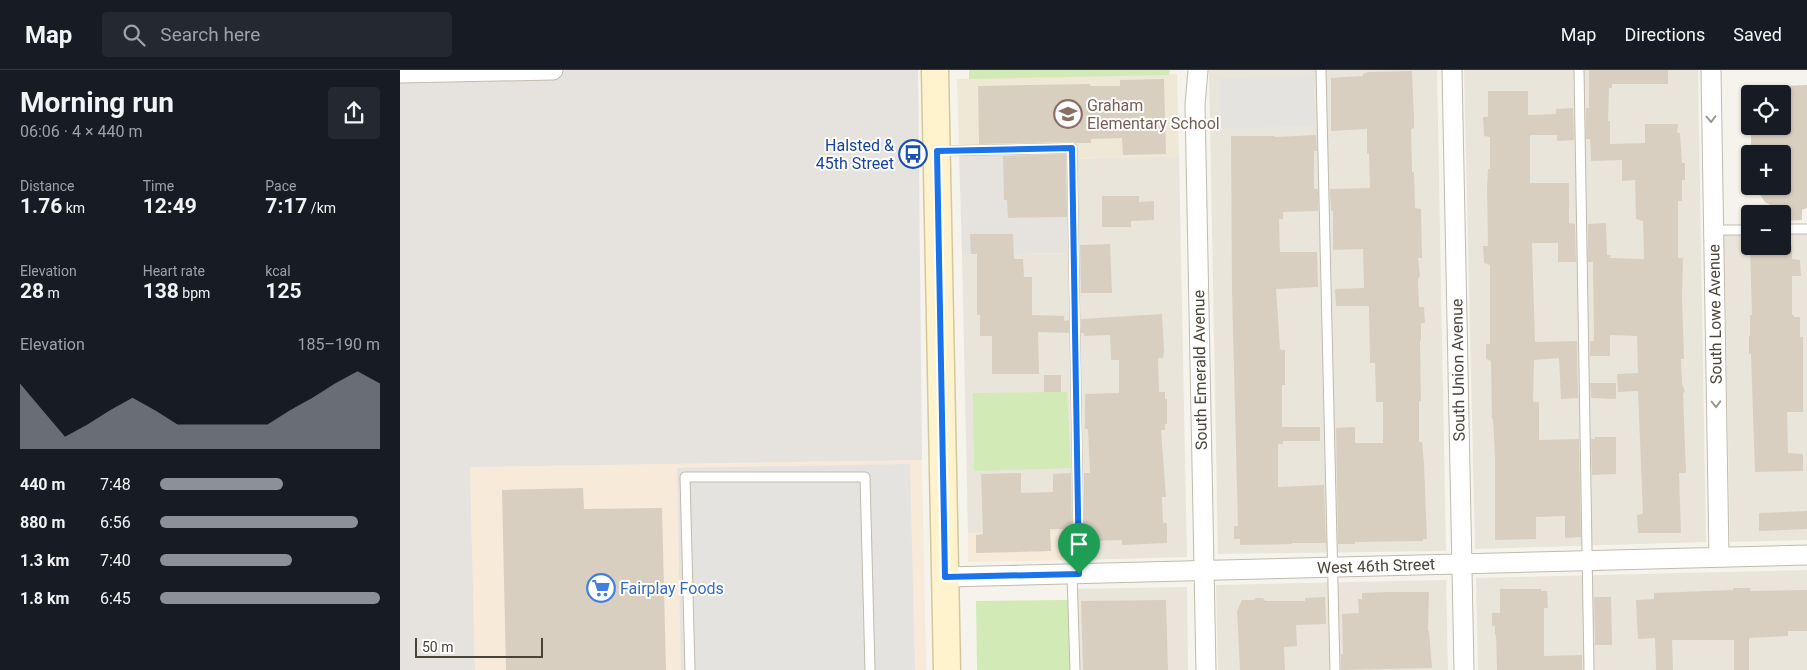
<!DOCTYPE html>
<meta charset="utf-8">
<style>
:root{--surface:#171b24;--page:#242831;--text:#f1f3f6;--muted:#9ea1a6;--line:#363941;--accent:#8c9099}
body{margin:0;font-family:Roboto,sans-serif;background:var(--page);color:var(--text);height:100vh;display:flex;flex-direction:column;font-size:19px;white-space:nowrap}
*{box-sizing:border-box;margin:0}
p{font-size:16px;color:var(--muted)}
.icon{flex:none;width:28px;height:28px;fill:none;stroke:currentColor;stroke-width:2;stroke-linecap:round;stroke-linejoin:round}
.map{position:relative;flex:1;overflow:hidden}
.side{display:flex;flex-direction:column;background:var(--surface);width:400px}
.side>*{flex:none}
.controls{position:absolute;left:1341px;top:15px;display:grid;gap:10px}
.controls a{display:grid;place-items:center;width:50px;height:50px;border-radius:5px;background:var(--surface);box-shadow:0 1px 4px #0004;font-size:25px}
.scale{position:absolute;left:15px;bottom:12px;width:128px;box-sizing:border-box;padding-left:5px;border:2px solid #4b4439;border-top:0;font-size:14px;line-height:18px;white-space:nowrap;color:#4b4439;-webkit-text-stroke:4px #fff;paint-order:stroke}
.pin{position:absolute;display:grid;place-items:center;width:42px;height:42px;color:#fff;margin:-51px -21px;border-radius:50% 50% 50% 0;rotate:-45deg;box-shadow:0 0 5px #0007}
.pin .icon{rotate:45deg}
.round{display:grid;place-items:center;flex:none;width:52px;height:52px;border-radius:5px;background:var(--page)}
.head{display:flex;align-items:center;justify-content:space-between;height:85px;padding:0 20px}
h1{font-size:28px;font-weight:700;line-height:38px}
.figures{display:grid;grid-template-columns:repeat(3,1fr);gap:8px;height:85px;padding:5px 20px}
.figures div{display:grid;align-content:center}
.figures b{font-size:21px;font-weight:700}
.figures small{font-size:14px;font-weight:400}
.figures p{font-size:14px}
.chart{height:140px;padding:10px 20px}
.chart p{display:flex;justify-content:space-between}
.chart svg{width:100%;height:90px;margin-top:5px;fill:var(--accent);opacity:.7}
ul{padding:0 20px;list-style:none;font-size:16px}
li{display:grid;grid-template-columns:80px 60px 1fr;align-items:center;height:38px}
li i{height:12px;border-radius:6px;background:var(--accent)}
header{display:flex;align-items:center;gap:30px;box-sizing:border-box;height:70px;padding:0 25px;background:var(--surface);border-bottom:1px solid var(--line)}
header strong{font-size:24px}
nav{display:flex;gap:28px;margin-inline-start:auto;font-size:18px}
.search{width:350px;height:45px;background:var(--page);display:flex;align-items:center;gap:12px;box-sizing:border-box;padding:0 18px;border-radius:5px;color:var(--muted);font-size:19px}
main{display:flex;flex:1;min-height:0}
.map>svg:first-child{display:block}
.residential{fill:#eae5da}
.commercial{fill:#f7ead8}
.industrial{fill:#e6e2dd}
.education{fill:#efe8d6}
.green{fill:#d2eab5}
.parking{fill:#e5e3e0}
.building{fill:#d8cfc1}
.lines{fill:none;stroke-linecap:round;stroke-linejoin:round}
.service-casing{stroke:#c2bbae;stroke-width:11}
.minor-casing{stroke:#c2bbae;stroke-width:21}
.secondary-casing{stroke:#d6c79b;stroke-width:29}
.service{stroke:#fff;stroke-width:9}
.minor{stroke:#fff;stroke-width:19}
.secondary{stroke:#fff3cd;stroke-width:26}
.oneway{stroke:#9c9892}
.route-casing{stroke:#fff;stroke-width:10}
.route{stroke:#1a73e8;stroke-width:6}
.labels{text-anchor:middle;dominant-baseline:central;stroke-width:4;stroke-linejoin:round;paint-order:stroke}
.education-label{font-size:16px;fill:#785e54;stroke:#fff;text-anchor:start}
.transit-label{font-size:16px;fill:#164399;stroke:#fff;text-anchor:end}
.street-label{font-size:16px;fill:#4b4439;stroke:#fff}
.shop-label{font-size:16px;fill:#366cbe;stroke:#fff;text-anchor:start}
</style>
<header>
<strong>Map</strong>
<div class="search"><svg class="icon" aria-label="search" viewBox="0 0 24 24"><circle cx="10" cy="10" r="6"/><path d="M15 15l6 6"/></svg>Search here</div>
<nav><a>Map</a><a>Directions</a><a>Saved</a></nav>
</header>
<main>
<section class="side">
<div class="head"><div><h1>Morning run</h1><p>06:06 · 4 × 440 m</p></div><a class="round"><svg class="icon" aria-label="share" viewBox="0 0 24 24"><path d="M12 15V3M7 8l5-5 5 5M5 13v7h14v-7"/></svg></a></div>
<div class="figures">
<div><p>Distance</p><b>1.76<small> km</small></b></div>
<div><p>Time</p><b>12:49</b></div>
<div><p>Pace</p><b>7:17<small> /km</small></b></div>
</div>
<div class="figures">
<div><p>Elevation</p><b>28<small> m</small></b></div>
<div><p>Heart rate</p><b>138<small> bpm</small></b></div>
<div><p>kcal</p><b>125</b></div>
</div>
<div class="chart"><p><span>Elevation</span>185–190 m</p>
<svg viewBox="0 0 160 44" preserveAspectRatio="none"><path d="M0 44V12L10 25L20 38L30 32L40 25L50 19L60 25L70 32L80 32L90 32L100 32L110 32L120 25L130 19L140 12L150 6L160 12V44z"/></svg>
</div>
<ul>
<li><b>440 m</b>7:48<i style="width:56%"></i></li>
<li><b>880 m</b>6:56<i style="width:90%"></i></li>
<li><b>1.3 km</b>7:40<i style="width:60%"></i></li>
<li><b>1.8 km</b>6:45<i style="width:100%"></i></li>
</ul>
</section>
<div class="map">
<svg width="1407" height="600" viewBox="0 0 1407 600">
<rect width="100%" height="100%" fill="#f6f3ec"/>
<path class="residential" d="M809 0H1037L1046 481 818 484Z
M1064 0H1298L1306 472 1075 479Z
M779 86 787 487 678 490V461L568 463 562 185 674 183 672 89Z
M1383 159H1407V470L1330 472 1324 160H1350V176H1382Z
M1407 500V600H1078L1076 508Z
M1046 510 1048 600H818L816 515Z
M787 517 788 600H675L673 519Z"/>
<path class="commercial" d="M522 390 526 600H75L70 397Z
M678 461V490L568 492V463Z"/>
<path class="industrial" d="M0 0H518L522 390 70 397 75 600H0Z
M672 78 674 183 562 185 559 81Z"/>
<path class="education" d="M777 4 779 86 672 89V78L559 81 557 9Z"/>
<path class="green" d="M569 0H770L769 5 569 9Z
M667 322 671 398 574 401 573 323Z
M668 530 670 600H577L576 531Z"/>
<path class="parking" d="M913 6 915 56 821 58 819 8Z
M510 394 515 600H281L277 398Z"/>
<path class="building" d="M1189 0H1268V14H1212V18H1209L1208 51H1210V74L1245 73V54H1278L1277 63H1280L1282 93H1285V110H1282V131H1278V188H1283L1282 228 1284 289H1281L1282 314 1285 322 1283 323 1286 403H1279L1281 463H1238L1237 445 1243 444 1238 321 1218 322 1217 304 1238 303 1237 266 1210 265V286H1190V271H1194L1193 192H1188V154L1206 153 1207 185H1211L1210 188 1244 189 1243 151 1236 149 1235 110 1222 111V90L1191 91 1190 69H1186V38H1189Z
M1012 1 1014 49V58L1011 59 1012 102H1014L1015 138 1021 139 1022 188H1018L1020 206 1018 209 1019 237H1024L1025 253H1021V270L1020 272 1021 331H1019V372H1022L1024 394 1027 469H1023V471L955 472V474H938L936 358 955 357V373H983V332H976L975 293H970L969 236H936L935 219 964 218 963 179 933 180V141H931L930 119 970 118 969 83 967 84V59L931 61V8L963 6V4L968 2Z
M764 9 766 84 723 85 722 68 691 69V73H676L672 72 579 74 578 16 690 14V16H720V10Z
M1407 15V138L1402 140V150L1382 151V142L1365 132 1354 116H1382V84H1351V56H1382V16Z
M1088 21H1128V45L1156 44V39L1173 38 1174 70 1157 71V65H1130V113H1169V153L1175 154 1176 192H1158V173H1132L1135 272 1177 271 1178 328 1161 329 1159 288 1134 290 1133 332H1139V370L1179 369 1181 467 1165 468V446L1136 447V469L1095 470V388L1093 349H1092L1091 291 1086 289V274H1090V195L1084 193 1083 176H1088L1087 117 1088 99H1090V67L1084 66 1083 47H1088Z
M916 65 917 81H914V119H918V141L883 142V149H879L880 182H917L918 217 876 219 880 278 881 280H885V315H882V357H920V371H883V374H878V417L924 415 926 473H892V474L840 475V469H834V456H838L832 221 831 66H875V67Z
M666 84 667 147 608 148 607 130H604L603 86Z
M702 126H739V132L754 131V150L731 151V157H702Z
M570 164H613L614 189H623L624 207H632V245L664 246V251L669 250V263L638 262 639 304H592V266H580V245H577V184H571Z
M710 174 712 223H681L680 175Z
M1350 176H1392V189L1400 190 1401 206H1392V245H1394V247H1400V267H1403V342H1387L1388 383 1403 384V401L1355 402 1351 284H1349V266H1350V245H1352Z
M762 244 764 282 763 288H758L759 322H765V329H767V354H765V360H761L766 427H762L763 453H767V473L722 475V470L688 471V458H684V403H690L688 359H685V324L719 323V290H711L710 265 684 266V263H681V249Z
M644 305H661V322H644Z
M1190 313H1216V329L1191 328Z
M1195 367H1216V404L1192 405 1191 369H1195Z
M621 403V423L653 422V404L671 403 672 459H650L651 481 576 483V465L583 464 581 404Z
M183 418 184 439 262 438 266 600H106L102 420Z
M1407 441V459L1359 461V443Z
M1333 518H1350V521L1407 520V561H1388V566L1349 568V600H1334V570H1272L1273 600H1256L1255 568 1238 569 1236 530 1254 529V523L1333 520Z
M1100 519H1141V521H1147L1148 538H1144V586L1182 585V600H1097L1096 565H1095V556H1092V543H1100Z
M988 522H1029L1028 561H1029L1032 598 941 600V584H943L942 544 959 543 958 529H962V523Z
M925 527 926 554 896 555 897 576 884 577 885 600H840L837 541 842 530H854L856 528H863L865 531H905V528Z
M1194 527H1211L1212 575H1195Z
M766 530 768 600H683L681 531Z"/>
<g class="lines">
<defs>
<path id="service" d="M921 0 935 600
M1179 0 1189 600
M539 81 672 78 679 504
M1382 159H1407
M1313 160H1350
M672 504 675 600
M290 600 285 407H465L470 600"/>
<path id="minor" d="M798 0 795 35 806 600
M1052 0 1064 600
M1311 0 1319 487
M0 3 153 0
M545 507 1407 485"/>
<path id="secondary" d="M535 0 547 600"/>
</defs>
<use href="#service" class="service-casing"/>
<use href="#minor" class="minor-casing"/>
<use href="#secondary" class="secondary-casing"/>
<use href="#service" class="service"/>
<use href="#minor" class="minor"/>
<use href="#secondary" class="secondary"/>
</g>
<defs><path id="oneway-chevron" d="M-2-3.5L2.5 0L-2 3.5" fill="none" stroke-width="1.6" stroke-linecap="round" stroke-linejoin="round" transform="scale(1.25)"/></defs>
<g class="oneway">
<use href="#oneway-chevron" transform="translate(1311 49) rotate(89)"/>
<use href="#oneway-chevron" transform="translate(1316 334) rotate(89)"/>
</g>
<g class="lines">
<defs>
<path id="route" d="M672 78 679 504 545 507 537 81Z"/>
</defs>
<use href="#route" class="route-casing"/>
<use href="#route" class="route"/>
</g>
<defs>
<symbol id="school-ring" viewBox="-11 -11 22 22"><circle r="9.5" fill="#fff" stroke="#8d6e63" stroke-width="1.5"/><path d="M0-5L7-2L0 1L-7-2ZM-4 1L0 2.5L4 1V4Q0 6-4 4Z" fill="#8d6e63"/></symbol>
<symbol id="bus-ring" viewBox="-11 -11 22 22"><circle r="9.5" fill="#fff" stroke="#1a4fb4" stroke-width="1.5"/><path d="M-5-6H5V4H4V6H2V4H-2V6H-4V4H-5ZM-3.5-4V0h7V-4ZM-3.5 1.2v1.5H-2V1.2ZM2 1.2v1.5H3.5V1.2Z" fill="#1a4fb4"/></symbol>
<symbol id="supermarket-ring" viewBox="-11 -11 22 22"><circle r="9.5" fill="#fff" stroke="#3f7fe0" stroke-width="1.5"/><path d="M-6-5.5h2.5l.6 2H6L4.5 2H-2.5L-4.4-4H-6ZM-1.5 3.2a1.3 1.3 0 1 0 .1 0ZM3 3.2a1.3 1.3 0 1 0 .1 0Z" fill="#3f7fe0"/></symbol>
</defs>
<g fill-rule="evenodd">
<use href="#school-ring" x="652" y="28" width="32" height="32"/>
<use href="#bus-ring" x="497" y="68" width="32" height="32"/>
<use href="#supermarket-ring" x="185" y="502" width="32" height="32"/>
</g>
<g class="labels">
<g class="education-label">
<text x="687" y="35">Graham<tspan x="687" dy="18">Elementary School</tspan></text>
</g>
<g class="transit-label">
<text x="494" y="75">Halsted &amp;<tspan x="494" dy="18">45th Street</tspan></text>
</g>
<g class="street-label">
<text transform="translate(1315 244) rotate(-91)">South Lowe Avenue</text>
<text transform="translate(800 300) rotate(-91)">South Emerald Avenue</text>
<text transform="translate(1058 300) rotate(-91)">South Union Avenue</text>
<text transform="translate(976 496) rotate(-2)">West 46th Street</text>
</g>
<g class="shop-label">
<text x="220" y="518">Fairplay Foods</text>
</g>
</g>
</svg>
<div class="controls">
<a><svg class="icon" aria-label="locate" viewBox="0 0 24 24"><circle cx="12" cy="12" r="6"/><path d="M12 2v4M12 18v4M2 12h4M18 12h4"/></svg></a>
<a>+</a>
<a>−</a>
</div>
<div class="scale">50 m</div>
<div class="pin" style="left:679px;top:504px;background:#1e9e55"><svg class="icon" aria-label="arrive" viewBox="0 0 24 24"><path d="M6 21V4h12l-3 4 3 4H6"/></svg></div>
</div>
</main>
